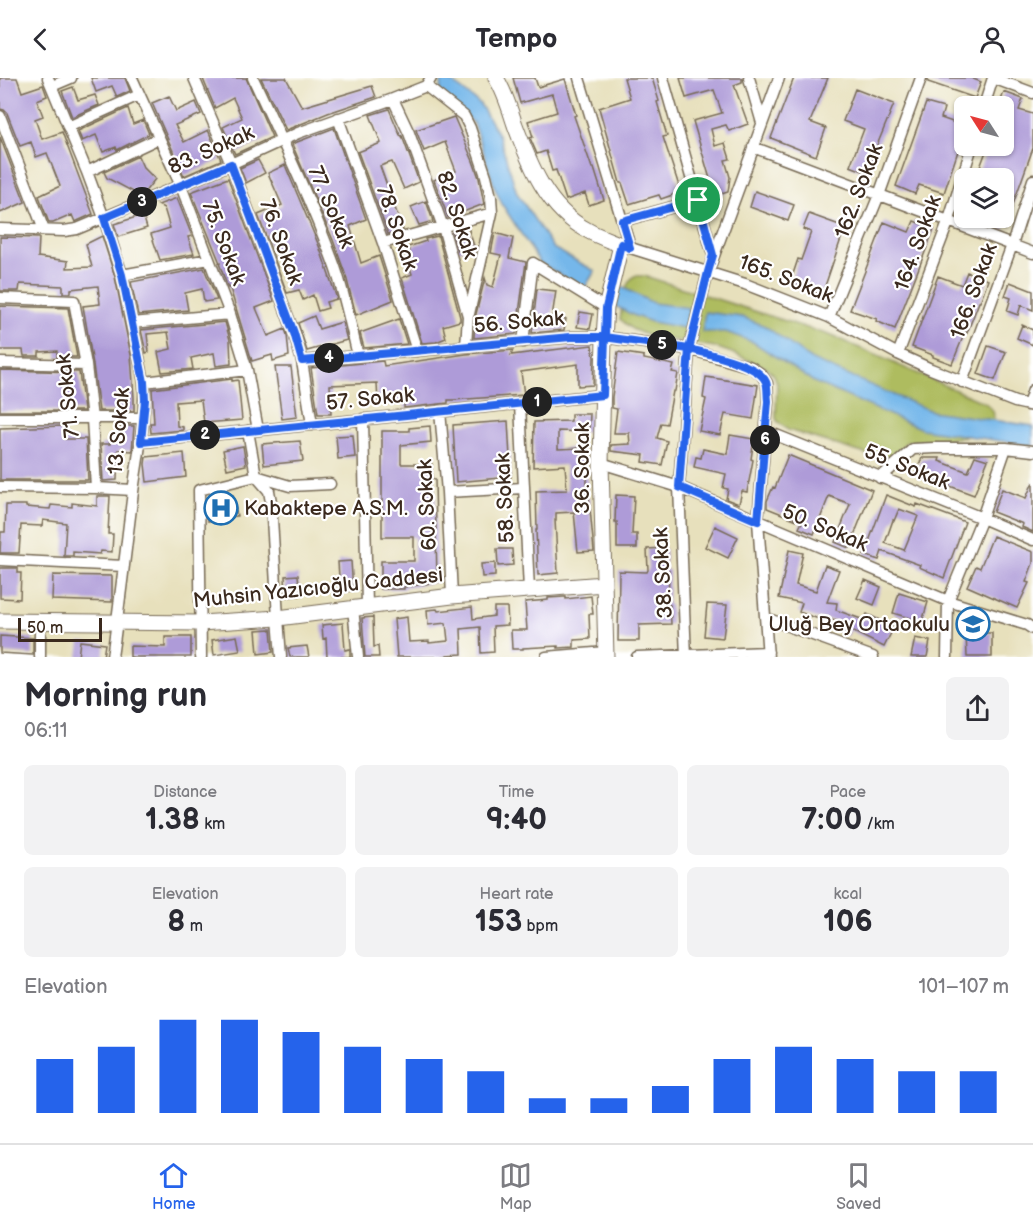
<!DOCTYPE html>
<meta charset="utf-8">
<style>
:root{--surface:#fff;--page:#f2f2f3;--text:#2b2b33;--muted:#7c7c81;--line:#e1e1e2;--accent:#2563eb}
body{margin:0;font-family:"Balsamiq Sans",sans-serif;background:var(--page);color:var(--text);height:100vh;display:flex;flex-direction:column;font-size:22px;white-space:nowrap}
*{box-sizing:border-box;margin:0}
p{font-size:20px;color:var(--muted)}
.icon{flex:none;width:33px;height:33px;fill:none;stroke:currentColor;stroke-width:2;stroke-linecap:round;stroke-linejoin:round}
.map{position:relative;height:579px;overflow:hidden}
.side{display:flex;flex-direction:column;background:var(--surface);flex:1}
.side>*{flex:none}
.needle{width:39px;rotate:306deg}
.fabs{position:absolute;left:954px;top:18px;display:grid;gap:12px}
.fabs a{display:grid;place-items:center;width:60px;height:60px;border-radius:9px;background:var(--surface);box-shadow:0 2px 4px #0004;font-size:30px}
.scale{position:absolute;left:18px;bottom:15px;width:84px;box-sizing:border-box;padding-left:6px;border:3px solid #3b2a1e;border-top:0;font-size:16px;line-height:21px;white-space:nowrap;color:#3b2a1e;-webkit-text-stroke:4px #fff;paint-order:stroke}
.pin{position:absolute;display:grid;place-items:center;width:51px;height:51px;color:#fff;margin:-26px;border:3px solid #fff;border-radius:50%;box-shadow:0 2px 6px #0007}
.km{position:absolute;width:30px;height:30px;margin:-15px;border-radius:50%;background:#222;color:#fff;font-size:16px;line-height:30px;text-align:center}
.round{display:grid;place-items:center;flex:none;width:63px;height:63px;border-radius:9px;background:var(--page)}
.summary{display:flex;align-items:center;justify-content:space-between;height:102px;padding:0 24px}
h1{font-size:33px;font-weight:700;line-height:45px}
.figures{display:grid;grid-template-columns:repeat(3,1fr);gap:9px;height:102px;padding:6px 24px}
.figures div{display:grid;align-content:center;border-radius:9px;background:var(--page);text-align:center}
.figures b{font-size:30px;font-weight:700}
.figures small{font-size:16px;font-weight:400}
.figures p{font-size:16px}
.chart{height:168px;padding:12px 24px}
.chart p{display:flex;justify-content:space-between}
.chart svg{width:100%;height:108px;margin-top:6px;stroke:var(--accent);stroke-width:6}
header{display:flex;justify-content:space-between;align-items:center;height:78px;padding:0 24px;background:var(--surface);font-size:27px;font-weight:700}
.tab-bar{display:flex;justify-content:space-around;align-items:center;height:84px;border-top:2px solid var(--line);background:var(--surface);font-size:16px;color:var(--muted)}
.tab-bar a{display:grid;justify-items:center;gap:3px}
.tab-bar .on{color:var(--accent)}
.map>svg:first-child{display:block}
.green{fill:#aebc5f;stroke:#74733e;stroke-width:1.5}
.water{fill:#75b7ea;stroke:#587084;stroke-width:1.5}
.building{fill:#ae9bd8;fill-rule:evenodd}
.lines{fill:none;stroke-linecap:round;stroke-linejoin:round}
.minor-casing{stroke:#776a55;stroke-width:13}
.secondary-casing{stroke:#776a55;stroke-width:17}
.minor{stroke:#fff;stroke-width:10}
.secondary{stroke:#fff;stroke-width:15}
.route-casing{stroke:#fff;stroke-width:12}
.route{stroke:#2563eb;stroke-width:8}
.labels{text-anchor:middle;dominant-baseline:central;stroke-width:4.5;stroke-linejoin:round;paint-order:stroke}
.street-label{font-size:21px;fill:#3b2a1e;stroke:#fff}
.poi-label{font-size:21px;fill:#3b2a1e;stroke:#fff;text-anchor:start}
</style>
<header><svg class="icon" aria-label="back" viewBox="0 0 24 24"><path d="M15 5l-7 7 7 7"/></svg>Tempo<svg class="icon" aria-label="person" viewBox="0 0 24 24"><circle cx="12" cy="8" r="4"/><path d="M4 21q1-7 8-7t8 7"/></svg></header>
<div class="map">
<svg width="1033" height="579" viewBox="0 0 1033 579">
<rect width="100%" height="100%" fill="#fff"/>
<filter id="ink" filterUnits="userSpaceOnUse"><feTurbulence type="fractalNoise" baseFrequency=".0167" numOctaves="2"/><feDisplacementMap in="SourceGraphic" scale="12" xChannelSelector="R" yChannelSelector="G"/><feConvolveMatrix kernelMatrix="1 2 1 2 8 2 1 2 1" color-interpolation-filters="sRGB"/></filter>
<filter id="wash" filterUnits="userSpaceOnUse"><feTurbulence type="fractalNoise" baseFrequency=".008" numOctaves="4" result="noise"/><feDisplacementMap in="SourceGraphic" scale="24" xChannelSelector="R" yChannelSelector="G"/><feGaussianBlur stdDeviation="1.35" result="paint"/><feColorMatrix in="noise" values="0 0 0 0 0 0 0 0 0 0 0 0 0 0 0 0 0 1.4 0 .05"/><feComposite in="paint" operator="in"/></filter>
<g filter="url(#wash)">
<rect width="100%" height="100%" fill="#e7e0bc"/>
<path class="green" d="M634 198H645L832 258 985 325C996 333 994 335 993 348 967 363 937 362 907 363L895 378 885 382 788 352 778 344 776 340 777 305 774 297 767 290 732 275 715 269 649 258 632 251 620 241C623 226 622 209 634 198Z"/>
<path class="water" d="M442 0H447L480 26 499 58 517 115 553 170 595 193 584 211 540 185 503 128 495 111 484 76 473 45 440 15Z
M618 207 653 225 689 230 684 250 652 244 635 238 611 226Z
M705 234 742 239 765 248 812 282 931 333 1033 348V368L922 351 814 304 753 264 726 254H702Z"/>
<g id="blocks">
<path class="building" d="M0 0H17L22 14 43 7 47 18 37 22 43 38 35 41 42 61 62 54 93 136 75 144 72 137 53 145H49L39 118 60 108 47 75 36 79 31 64 20 68 7 35 4 32 0 31Z
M91 0H125L130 13 117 19 112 8 96 14Z
M206 0H246L272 59 235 76 223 49 242 40 233 20 215 30 203 1Z
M261 0H286L302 29 372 8 376 19 328 35 286 52Z
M513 0H535L538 9 565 1 576 37 574 38 592 90H594L604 122 589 127 585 115 566 122 556 92 552 93 546 73 537 76 530 60 533 59 528 43 557 34 552 16 520 25Z
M624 0H652L659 23 657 24 667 58 663 59 681 114 661 121 659 117 629 126 622 105H620L599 30 630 20Z
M680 0H742V4L734 7 748 46 729 53 726 47 711 51 715 68 725 65 730 81 725 82 730 99 728 114 715 118 693 43 722 35 714 12 686 20Z
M794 0H828L810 44 826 50 816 78 771 60Z
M928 0H971L981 4 975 20 928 4Z
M73 9 78 22 95 17 99 27 72 39 62 13Z
M855 11 894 26 866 94 850 88 864 51 843 43Z
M1004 14 1023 21 1019 32 1033 36V70L1004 152 974 140H1004V100H976L988 68H1004V28H999Z
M169 18 176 33 196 24 201 36 175 47 184 64 208 52 221 82 184 98 152 25Z
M926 25 944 30 941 40 964 48V55L944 115 919 107 915 116 896 108Z
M128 30 133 46 143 42 149 56 117 72 116 69 103 74 96 57 82 63 78 53Z
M389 31 400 57 402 58 419 104 404 111 392 84 380 88 403 152 388 156 358 74 381 65 370 37Z
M454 39 473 83 479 100 484 126 463 134V135L448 139 434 102 456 93 445 64 424 73 416 52Z
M334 50 366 141 350 148 361 185 379 178 393 222 356 237 346 198 333 162 292 66Z
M0 59 25 124 0 135Z
M138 78 143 89 155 101 144 115 139 117 107 100 104 94Z
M258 82 265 95 246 105 240 90Z
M285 87 319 168 337 221 326 224 328 230 318 233 313 217 303 222 299 212 287 215 258 137 282 127 268 95Z
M228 100 274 223 256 230 268 258 285 251 287 257 289 278 273 283 272 277 252 283 230 210H228L219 185H220L191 114Z
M755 113 794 127 788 143 750 129Z
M177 120 192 158 188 159 194 176 160 182 151 156 170 150 164 130 158 127Z
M426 123 433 143 419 147 411 129Z
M809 136 845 149 822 217 790 205 798 181 801 182 811 154 803 151Z
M143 137 147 150 118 159 114 146Z
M914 143 934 151 895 251 876 243 877 241 850 232 884 144 909 154Z
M468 149 474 168 458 173 452 154Z
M495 155 513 160 509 180 526 184 516 256 474 260 475 240 485 200 487 207 493 209 501 177 491 175Z
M102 158 115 199 131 277 134 320V333H99L93 286 83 228 100 226 98 208 71 211V215H63V208L20 206 19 213H0V159L39 160 38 179 68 183 67 190 92 189 86 166Z
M438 158 460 239V243L443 248 446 260 436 264 422 265 402 200 412 196 410 190 415 188 408 169 426 163 425 161Z
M204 190 217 222 204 224 202 211 185 215 188 232 138 237 131 204Z
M967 194 988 202 980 224H979L967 255 965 254 952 286 933 279V277L912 269 938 198 962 207Z
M1010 204 1033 213V232L1021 227 1018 237 1007 233 1011 220 1005 218Z
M537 211 556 213 552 239 566 241 564 252 532 255Z
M0 228 68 230 77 279H57V273L39 274V278H24L23 272H0Z
M580 234 593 236 590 251 577 249Z
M314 238 319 251 342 244 347 262 307 273 298 245Z
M399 241 407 266 364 270 360 255Z
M225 244 230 262 231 286 216 288 214 275 191 280 193 291 162 294 158 274 171 271 168 254 147 256 149 274 146 275 141 252Z
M1022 247 1033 252V267L1017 260Z
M592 267 594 279 593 307 578 308V286L521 294 524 317 453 322H448V325L404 330V325L378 326 377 305 330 307 331 336H318L311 290 383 283 384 288 466 276 513 272 511 277Z
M988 268 1006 274 995 302 978 296Z
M618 274 644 278V281L674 287 672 294 678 295 675 313H673L667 346 661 345 657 360 667 363 662 387 643 384 644 377 611 373V367L630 366 629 355H614L617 331 612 330V319Z
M275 289H291L297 339 282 341Z
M0 292 79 294 84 333H0Z
M706 299 758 307 753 341 725 336 720 357 699 353 706 321 703 320Z
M232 301V303L238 302 242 342 204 345 201 322 176 324 177 348 183 349V352L151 355 150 345H154L152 311Z
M571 336H590L589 354 558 353V371L581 370 583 396H587V420H589L594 473 578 474 574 434 556 435V442H555L558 495 538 497 536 452H537L536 413 567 412 565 387 533 389 534 344 571 343Z
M508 343 511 399 456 404 453 347Z
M64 348V361H86L88 402H0V350Z
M120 348H134L132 373 118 372 117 402 103 403 101 366H110V360L119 361Z
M430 348 431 364 401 367V386H432V401H435L437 504 404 509V511H381V483H414V459H382V353H409V350Z
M353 357 355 379 338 381 336 358Z
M730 357 754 361 751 381 753 382 747 414 742 413 739 426 726 421 728 411 723 410 726 396 694 389 696 379 701 380 703 371 727 376Z
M300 363 303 383 264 387 262 366Z
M243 368 246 387 227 391 223 372Z
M184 375 186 399 147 404 145 386 146 379Z
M788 377 872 412 849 470 835 464 850 426 829 418 814 456 799 450 802 444 767 430V423L773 409 775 410Z
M975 378 988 382 974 417 931 401 930 403 915 396 922 380H940L939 383 968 394Z
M1033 404V454L1022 449 1023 446 993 434 1002 411 1026 420Z
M233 417 237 438 208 443 207 421Z
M616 417 634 418 632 456H637V470H617V444H615Z
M886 417 916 429 917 426 965 444 944 500 919 489 920 487 882 473 879 482 864 477ZM899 431 918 438 904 472 885 465 893 442 894 443Z
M97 418H110L108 456H113L112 474 101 473 100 476 73 474V478H64L66 445 43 442 42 448 21 447 19 475H0L1 454H5L6 427H26V429L50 431 51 427 72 429V425L97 428Z
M715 448 738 459 728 480 705 469Z
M993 458 1033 474V485L1026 504 1029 505 1017 530 967 508 976 488 980 490Z
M665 470 666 492H669L668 527H670L671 546 639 547V563H618L619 493 647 494 648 492 647 471Z
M497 471H512L513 487 498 488Z
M789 472 803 475 796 507 816 513 825 487 839 492 827 524 837 525 836 532 864 542 867 536 894 549 884 569 850 552 848 558 835 553 838 543 816 540 799 534 802 525 779 520Z
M351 483 353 513 340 514 338 484Z
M495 485V498L482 499 481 486Z
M0 490H18V495H21L20 521 0 520Z
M53 497 112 498V524L52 522Z
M298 497 300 518 286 519 285 498Z
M865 502 881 509 874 527 857 520Z
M899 515 928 524 922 544 893 535Z
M591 518 593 536H589L590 561 574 562V569L558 570V568L523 570V571H512L511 552H527L525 524 548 522V520L564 519H566V521Z
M707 526 727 527 723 560 704 558Z
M472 529 473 541 494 538V529H507L508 547 493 548 494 574 481 575 480 549 461 551 462 576 447 577V578L438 579H397L394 541 407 539 409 564 429 563V565L448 563 446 545 428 547 427 532 437 531 438 533Z
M373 539 374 569 378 568 379 579H365L362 540Z
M343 545 345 572 350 571V579H327L326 560 323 561 322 547Z
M271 551 273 574 258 576 256 552Z
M966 555H992V579H967Z
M0 558 33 560V577L0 575Z
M237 558 240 573 214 577 212 562Z
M165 559H191V579H130V568L165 569Z
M915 560 930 563 927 579H911Z
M80 563 105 566 103 579H78Z
M307 568 309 579H290L288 570Z"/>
</g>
</g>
<g filter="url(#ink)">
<use href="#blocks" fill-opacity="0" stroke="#776a55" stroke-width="1.5"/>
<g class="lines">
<defs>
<path id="minor" d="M48 0 87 94 104 140 122 197 144 304C146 341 138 377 133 414 126 469 120 524 112 579
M132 0 181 108 230 236 247 292 258 352
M194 0 231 86 294 255 302 283 312 347
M253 0C282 62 312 125 335 189 345 218 351 248 358 278
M579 0 630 169
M663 0 713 177
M749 0 762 45
M993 0 1033 15
M52 8 71 0
M426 8 464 38 470 50 486 98 491 119 492 135 469 236
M393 21 409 55 443 149 468 238 466 268
M984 28 993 0
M0 38 44 152
M338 40 383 165 417 273
M68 49 139 17
M753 69 1033 175
M87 94 159 60
M622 143 698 122
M0 151 64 153 77 151 231 86 298 55 393 21 426 8 431 0
M383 165 492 135
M621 167 745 206 829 239 898 276 931 291 1015 324 1033 328
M122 197 209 181
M0 220 74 223 86 287 92 341 96 410
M829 239 879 117 921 0
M132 245 230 236
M523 264 533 185 606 230
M898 276 949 142 972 68
M302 283 571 259H604L689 271 751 289 761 296 767 305 768 323 758 443 768 579
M0 285 86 287
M144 304 247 292
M962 304 1012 167 1033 102
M520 326 529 512
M1028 327 1033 312
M440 333 447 414 452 518
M0 340H143
M363 341 367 528
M248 353 256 398 269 413 271 424 278 540 281 579
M766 353 982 440 1033 462
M141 364 603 317
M601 385 679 409 948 523 1027 547 1033 551
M880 400 913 371 935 370H1006L1033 373
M0 409 96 410 133 412
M447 414 523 410
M0 482 124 488
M353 530 358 579
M766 540 873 579
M40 579V544
M201 579 199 412 256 398 290 408 330 406
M546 579 606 574
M637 579 768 574
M686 579 679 409 689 271 708 194 779 0
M947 579 948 523 982 440 1006 370"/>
<path id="secondary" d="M496 0C505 14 510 32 515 47 530 87 547 131 587 152 597 158 609 162 621 167L606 230 604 259 601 385 606 579
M0 543 200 545 278 540 452 518 604 506"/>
</defs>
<use href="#minor" class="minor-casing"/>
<use href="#secondary" class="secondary-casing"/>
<use href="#minor" class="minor"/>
<use href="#secondary" class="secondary"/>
</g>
</g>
<g class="lines" filter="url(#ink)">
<defs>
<path id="route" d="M698 122 622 143 630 170 621 166 606 230 603 317 141 364 145 322 144 304 122 197 104 140 231 86 294 255 302 283 571 259H604L689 271 679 409 758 443 768 323C767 317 768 309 766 304 759 286 708 276 689 271L708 194 713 177 698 122"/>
</defs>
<use href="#route" class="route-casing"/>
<use href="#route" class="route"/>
</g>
<defs>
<symbol id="hospital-ring" viewBox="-11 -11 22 22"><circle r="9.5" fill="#fff" stroke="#1f6fb2" stroke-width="1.5"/><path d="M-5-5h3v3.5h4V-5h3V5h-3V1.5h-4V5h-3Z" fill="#1f6fb2"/></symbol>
<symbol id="school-ring" viewBox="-11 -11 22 22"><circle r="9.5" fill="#fff" stroke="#1f6fb2" stroke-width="1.5"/><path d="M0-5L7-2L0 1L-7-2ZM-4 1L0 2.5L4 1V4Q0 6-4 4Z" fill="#1f6fb2"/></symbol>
</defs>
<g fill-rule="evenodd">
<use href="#hospital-ring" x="202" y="411" width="38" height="38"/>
<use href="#school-ring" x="954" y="527" width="38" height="38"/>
</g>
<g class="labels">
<g class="street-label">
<text transform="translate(211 72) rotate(-24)">83. Sokak</text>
<text transform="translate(859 113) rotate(-69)">162. Sokak</text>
<text transform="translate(331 129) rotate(67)">77. Sokak</text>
<text transform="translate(457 137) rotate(72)">82. Sokak</text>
<text transform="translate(397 150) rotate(71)">78. Sokak</text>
<text transform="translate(281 164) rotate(70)">76. Sokak</text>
<text transform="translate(224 165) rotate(69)">75. Sokak</text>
<text transform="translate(918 165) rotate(-70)">164. Sokak</text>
<text transform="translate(786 201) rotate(21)">165. Sokak</text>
<text transform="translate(974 213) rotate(-70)">166. Sokak</text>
<text transform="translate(519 244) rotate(-5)">56. Sokak</text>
<text transform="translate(68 318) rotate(-96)">71. Sokak</text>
<text transform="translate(370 321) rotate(-6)">57. Sokak</text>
<text transform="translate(119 353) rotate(-85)">13. Sokak</text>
<text transform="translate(907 389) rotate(22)">55. Sokak</text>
<text transform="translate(582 390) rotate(-90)">36. Sokak</text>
<text transform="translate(505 420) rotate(-93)">58. Sokak</text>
<text transform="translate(427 427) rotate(-93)">60. Sokak</text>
<text transform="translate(825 450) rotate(23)">50. Sokak</text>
<text transform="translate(663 495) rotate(-93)">38. Sokak</text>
<text transform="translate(318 510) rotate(-6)">Muhsin Yazıcıoğlu Caddesi</text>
</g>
<g class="poi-label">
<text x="244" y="430">Kabaktepe A.S.M.</text>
<text x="950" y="546" text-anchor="end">Uluğ Bey Ortaokulu</text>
</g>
</g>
</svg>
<div class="fabs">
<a><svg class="needle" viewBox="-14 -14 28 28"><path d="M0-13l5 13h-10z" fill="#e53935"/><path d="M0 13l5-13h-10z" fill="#7c7c81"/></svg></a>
<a><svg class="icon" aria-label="layers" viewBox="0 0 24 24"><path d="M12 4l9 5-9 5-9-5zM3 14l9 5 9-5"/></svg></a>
</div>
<div class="scale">50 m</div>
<div class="pin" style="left:698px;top:122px;background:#1e9e55"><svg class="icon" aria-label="arrive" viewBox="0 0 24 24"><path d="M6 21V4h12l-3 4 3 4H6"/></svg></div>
<b class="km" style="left:537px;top:324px">1</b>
<b class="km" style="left:205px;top:357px">2</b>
<b class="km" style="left:142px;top:124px">3</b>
<b class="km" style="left:329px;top:280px">4</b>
<b class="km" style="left:662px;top:267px">5</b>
<b class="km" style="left:765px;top:362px">6</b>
</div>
<section class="side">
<div class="summary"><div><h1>Morning run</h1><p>06:11</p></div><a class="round"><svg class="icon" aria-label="share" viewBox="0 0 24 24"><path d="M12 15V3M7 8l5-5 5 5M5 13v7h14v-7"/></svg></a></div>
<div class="figures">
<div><p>Distance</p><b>1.38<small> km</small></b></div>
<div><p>Time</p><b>9:40</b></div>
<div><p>Pace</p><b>7:00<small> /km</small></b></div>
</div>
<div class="figures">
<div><p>Elevation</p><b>8<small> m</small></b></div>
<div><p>Heart rate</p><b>153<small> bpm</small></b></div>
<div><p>kcal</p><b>106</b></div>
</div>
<div class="chart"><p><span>Elevation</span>101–107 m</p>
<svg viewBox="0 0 160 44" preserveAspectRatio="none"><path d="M5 44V22M15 44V17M25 44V6M35 44V6M45 44V11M55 44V17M65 44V22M75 44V27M85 44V38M95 44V38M105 44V33M115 44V22M125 44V17M135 44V22M145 44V27M155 44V27"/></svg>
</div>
</section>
<nav class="tab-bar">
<a class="on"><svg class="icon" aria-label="home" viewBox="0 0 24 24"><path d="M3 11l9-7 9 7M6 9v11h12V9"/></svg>Home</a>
<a><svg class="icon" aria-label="map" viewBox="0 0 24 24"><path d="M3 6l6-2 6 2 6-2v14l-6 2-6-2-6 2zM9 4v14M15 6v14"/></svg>Map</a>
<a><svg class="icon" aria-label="saved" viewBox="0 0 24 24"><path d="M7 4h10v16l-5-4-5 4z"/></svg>Saved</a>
</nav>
